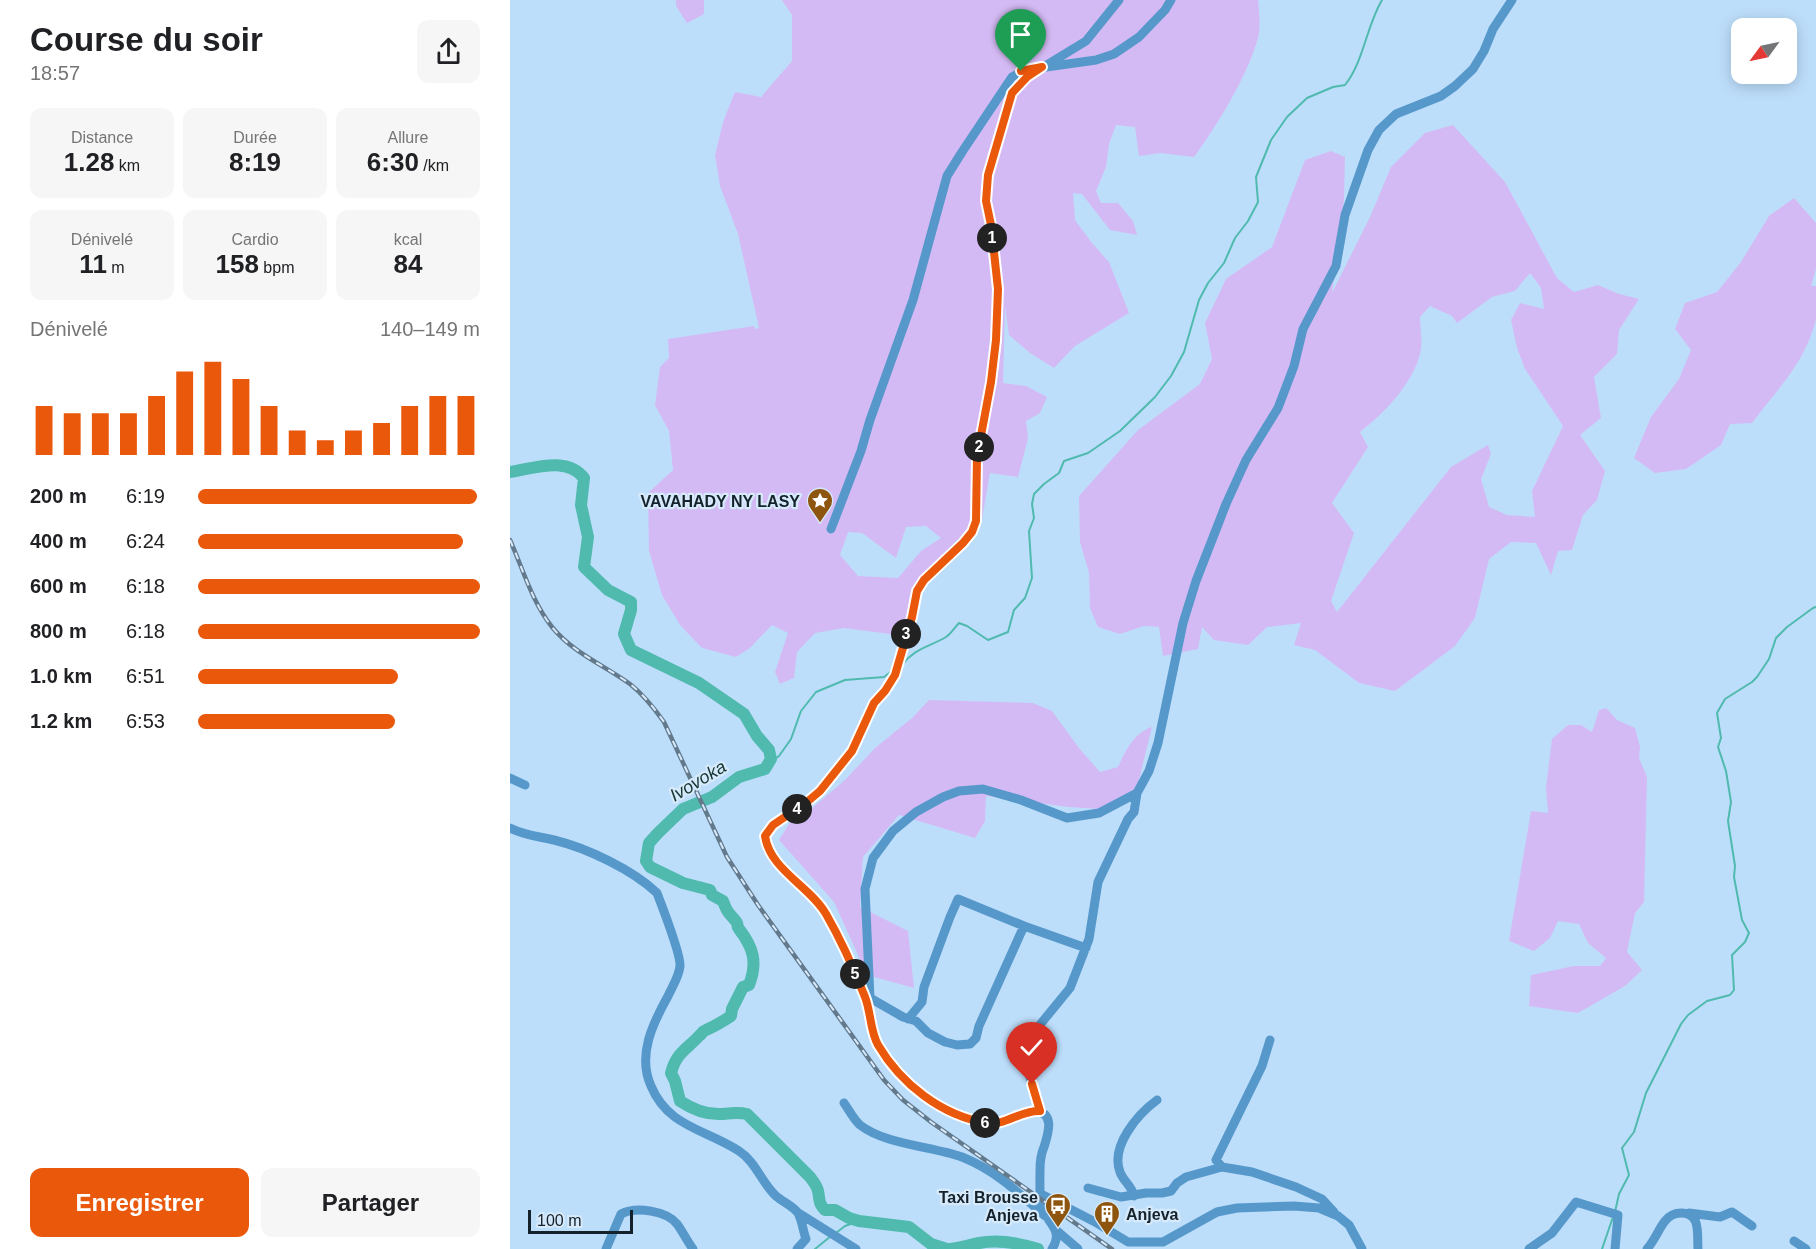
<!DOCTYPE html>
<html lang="fr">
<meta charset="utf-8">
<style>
:root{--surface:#fff;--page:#f6f6f6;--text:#202124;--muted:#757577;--accent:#ea580c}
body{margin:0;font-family:Helvetica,sans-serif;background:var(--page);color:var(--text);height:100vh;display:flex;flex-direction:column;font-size:22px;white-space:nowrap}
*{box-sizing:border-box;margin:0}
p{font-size:20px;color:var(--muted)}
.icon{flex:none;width:33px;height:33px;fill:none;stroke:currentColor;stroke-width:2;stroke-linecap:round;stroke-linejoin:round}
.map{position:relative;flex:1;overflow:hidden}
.panel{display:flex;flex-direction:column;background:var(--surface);width:510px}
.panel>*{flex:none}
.needle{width:39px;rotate:237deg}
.controls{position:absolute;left:1221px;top:18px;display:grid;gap:12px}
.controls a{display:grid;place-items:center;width:66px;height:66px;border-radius:12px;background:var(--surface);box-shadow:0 3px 15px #0003;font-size:30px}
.scale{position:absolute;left:18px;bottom:15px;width:105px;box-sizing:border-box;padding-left:6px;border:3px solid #15212b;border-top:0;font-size:16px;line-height:21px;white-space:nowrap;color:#15212b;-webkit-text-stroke:4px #d6eafb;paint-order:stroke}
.pin{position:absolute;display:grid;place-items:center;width:51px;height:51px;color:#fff;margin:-62px -26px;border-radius:50% 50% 50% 0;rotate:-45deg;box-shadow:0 0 6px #0007}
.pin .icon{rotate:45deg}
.km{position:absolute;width:30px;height:30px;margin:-15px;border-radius:50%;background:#222;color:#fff;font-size:16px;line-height:30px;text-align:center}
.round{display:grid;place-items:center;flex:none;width:63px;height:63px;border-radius:12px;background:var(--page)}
.summary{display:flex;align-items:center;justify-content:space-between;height:102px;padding:0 30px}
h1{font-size:33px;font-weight:600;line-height:45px}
.figures{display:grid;grid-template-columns:repeat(3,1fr);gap:9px;height:102px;padding:6px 30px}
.figures div{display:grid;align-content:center;border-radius:12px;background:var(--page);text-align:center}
.figures b{font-size:26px;font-weight:600}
.figures small{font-size:16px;font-weight:400}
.figures p{font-size:16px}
.chart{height:168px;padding:12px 30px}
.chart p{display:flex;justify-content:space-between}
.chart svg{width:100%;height:108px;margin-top:6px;stroke:var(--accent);stroke-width:6}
.button{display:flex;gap:12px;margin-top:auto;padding:12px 30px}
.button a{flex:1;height:69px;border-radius:12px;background:var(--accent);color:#fff;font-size:24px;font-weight:600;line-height:69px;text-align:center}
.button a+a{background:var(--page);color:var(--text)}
ul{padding:0 30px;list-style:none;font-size:20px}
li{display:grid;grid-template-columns:96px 72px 1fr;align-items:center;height:45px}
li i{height:15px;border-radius:8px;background:var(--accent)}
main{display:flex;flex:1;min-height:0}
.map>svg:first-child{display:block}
.green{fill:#d4baf4;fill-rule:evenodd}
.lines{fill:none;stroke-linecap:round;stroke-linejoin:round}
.stream{stroke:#4fbaad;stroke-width:2}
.river{stroke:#4fbaad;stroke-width:12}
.minor{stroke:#5798cb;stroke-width:9}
.rail-casing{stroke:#63798c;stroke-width:4.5}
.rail{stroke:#d6eafb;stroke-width:2;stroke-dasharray:7;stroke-linecap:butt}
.route-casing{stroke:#fff;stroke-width:12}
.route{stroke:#ea580c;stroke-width:8}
.labels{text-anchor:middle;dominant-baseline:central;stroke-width:4.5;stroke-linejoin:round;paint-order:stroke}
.poi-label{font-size:16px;font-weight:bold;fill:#15212b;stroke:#d6eafb;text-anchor:end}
.water-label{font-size:18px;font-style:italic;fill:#153632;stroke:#d6eafb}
</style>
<main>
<section class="panel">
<div class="summary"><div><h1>Course du soir</h1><p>18:57</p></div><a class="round"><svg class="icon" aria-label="share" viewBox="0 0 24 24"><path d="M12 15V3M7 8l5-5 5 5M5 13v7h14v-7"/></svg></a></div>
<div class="figures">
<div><p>Distance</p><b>1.28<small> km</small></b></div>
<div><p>Durée</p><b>8:19</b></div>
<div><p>Allure</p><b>6:30<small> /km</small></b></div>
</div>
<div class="figures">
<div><p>Dénivelé</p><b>11<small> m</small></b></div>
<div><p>Cardio</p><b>158<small> bpm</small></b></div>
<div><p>kcal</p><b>84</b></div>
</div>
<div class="chart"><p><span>Dénivelé</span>140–149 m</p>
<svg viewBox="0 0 160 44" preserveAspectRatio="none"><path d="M5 44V24M15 44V27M25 44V27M35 44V27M45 44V20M55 44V10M65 44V6M75 44V13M85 44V24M95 44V34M105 44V38M115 44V34M125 44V31M135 44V24M145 44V20M155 44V20"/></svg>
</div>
<ul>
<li><b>200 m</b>6:19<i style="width:99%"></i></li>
<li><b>400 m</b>6:24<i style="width:94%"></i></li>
<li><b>600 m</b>6:18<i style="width:100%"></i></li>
<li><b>800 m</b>6:18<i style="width:100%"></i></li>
<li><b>1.0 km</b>6:51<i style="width:71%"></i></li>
<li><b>1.2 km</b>6:53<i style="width:70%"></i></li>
</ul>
<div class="button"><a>Enregistrer</a><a>Partager</a></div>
</section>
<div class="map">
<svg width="1306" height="1249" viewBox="0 0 1306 1249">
<rect width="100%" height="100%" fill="#bddefb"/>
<path class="green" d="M166 0H194V14L177 23 166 6Z
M272 0H748C749 12 751 26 748 38 738 75 707 126 684 157L651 153 629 156 625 127 606 125 599 144 596 167 586 191 591 203H608L623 221 627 235 600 230 572 194 563 193 565 220 582 243 599 262 619 313 565 346 544 368 520 353 499 335 495 306 493 383 516 386 537 397 530 413 516 421 518 438 508 477 480 473 471 525 414 580 395 636 334 628 305 633 287 652 284 678 270 684 265 672 278 633 262 625 240 648 226 657 192 648 170 625 152 595 139 551 138 493 163 470 159 431 145 405 150 367 159 358 158 339 244 326 245 329 249 328 228 234 210 186 205 155 213 122 225 92 251 97 282 61V15ZM416 526 431 538 411 551 388 578 348 576 330 555 338 532 352 533 386 558 396 527Z
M943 125 995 182 1047 278 1064 292 1088 285 1109 294 1129 299 1109 330 1107 354 1084 377 1091 418 1070 435 1095 471 1087 500 1073 515 1062 550 1048 551 1041 575 1026 543 1001 542 979 559 965 618 945 646 885 691 849 683 805 650 784 645 791 623 757 627 738 645 704 640 692 627 688 649 653 656 649 627 634 626 610 634 588 627 580 608 579 573 570 542 569 496 628 430 690 384 702 359 695 323 716 279 762 247 795 160 821 151 835 157 834 200 822 293 860 217 881 167 915 133ZM1020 273 1031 288 1034 309 1010 303 1001 320 1007 348 1015 369 1053 426 1022 491 1025 517 997 515 979 507 971 479 981 454 978 445 941 467 827 612 821 601 844 533 822 503 858 447 850 432C874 413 902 385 910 354 913 343 910 328 910 317L920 306 942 316 947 323 982 297 1005 291Z
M1284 198 1306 223V269L1301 286H1306C1306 296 1306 310 1306 320 1294 364 1269 387 1242 423L1220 424 1211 445 1176 469 1145 473 1124 458 1141 417 1169 379 1181 350 1165 329 1175 303 1207 292 1231 262 1259 216Z
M419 700 523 703 542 711 569 748 590 772 608 767C616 750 623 734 642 727L627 788 590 809 558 807 476 796 475 821 465 838 389 815 353 857 350 907 398 931 404 988 357 975 324 902 269 840 284 816 300 810 336 779 365 748 402 718Z
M1096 708 1107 720 1125 728 1130 747 1129 758 1137 777 1134 902 1125 913 1117 952 1132 970 1115 986 1068 1013 1019 1006 1021 975 1064 966H1090L1096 958 1078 943 1069 924 1048 921 1040 938 1024 951 999 941 1021 811 1038 813 1036 787 1042 739 1058 725H1071L1082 732 1089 710Z"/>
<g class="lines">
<path class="stream" d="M392 665C405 648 419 647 436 637 441 634 445 627 449 623L457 626 478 640 498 632 504 610 515 598 522 578 519 531 524 518 522 504 524 494 534 484 549 473 554 461 578 453 610 431 645 397 661 376 674 352 689 300 698 283 714 263 725 238 738 221 748 202 746 177 761 140 777 117 797 98 823 87 835 85C854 61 856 27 872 0
M258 764 269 756 281 739 291 711 306 692 335 680 374 677 382 671
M1105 1212 1109 1194 1119 1175 1112 1148 1124 1132 1136 1093 1171 1024 1178 1015 1197 1001 1220 995 1224 990 1222 955 1235 942 1239 933 1232 920 1224 877 1225 866 1218 821 1221 802 1216 771 1208 747 1211 738 1207 713 1215 699 1242 682 1247 677 1259 659 1266 638 1277 627 1303 608 1306 607
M326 1233 335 1226 349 1221
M305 1249 321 1236
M1092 1249 1103 1217"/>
<path class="river" d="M0 472C25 468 57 456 74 478L71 505 78 537 74 567 98 590 121 602V610L114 634 121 650 189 683 234 714 247 736 259 750 261 759 255 769 229 777 202 797 173 809 148 833 139 843 136 861 140 867 173 883 200 890 202 895 213 901C217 912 218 912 225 920 230 926 225 923 229 929 243 947 248 962 239 985L233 987 222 1009 221 1016C212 1022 205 1026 196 1030 191 1032 193 1033 189 1036 176 1050 166 1053 161 1073L165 1081 170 1101C182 1109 197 1115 212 1114 222 1113 228 1112 237 1114L300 1177C303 1181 307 1186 308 1191 310 1200 308 1203 315 1210H325L339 1218 349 1221 399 1227 421 1244 437 1249
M440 1249C451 1248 459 1245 469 1243 489 1239 509 1243 528 1249"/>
<path class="minor" d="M321 529 351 451 360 420 403 300 437 176 452 152 502 77 515 70 586 60 604 54 629 37 655 10 661 0
M0 778 15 785
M0 828C17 836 27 836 44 840 77 848 123 870 147 893 152 906 171 955 170 966 169 977 162 987 158 996 143 1023 127 1055 141 1086 158 1127 195 1129 229 1151 246 1162 251 1182 266 1196 273 1202 283 1206 288 1213 292 1220 293 1231 296 1239L287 1249
M356 998H360L355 889 363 858 383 831 406 812 433 797 449 791 473 789 511 800 557 818 589 813 627 793 639 771 648 743 673 623 686 581 716 504 736 460 768 408 784 366 793 329 826 266 835 215 858 150 869 130 886 114 931 96 945 86 963 69 974 51 983 29 1002 0
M360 998 393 1017 406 1021 418 1033 435 1042 447 1045 460 1044 466 1038 469 1026 514 926
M398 1019 412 1002 414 987 440 917 448 899 514 926 576 948
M334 1103C339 1110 344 1120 350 1125 376 1145 421 1146 452 1157 485 1170 509 1193 535 1216
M530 1111 518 1070 516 1054 518 1044 524 1032 560 988 579 939 588 882 618 819 624 812 627 793
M712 1167 706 1160 752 1066 760 1040
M578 1188 611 1197 636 1193H652L661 1191 667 1183 676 1177 712 1167 742 1172 786 1187 812 1199 824 1212
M531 1194 585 1222 618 1242H653L707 1212 727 1208 784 1206 809 1208 828 1216 839 1225 852 1249
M624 1196C622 1186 613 1181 610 1172 600 1146 628 1114 647 1100
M287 1212 346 1249
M1179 1213 1210 1217 1222 1212 1242 1226
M547 1231 568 1249
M1284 1241 1296 1249
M96 1249 111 1214C126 1206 157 1211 167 1224 173 1232 177 1241 183 1249
M542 1249C554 1230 538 1224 532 1208 529 1198 530 1181 530 1170 530 1163 531 1154 534 1147 538 1134 546 1112 524 1111 511 1114 498 1122 485 1124 477 1124 470 1121 462 1120 424 1109 388 1080 368 1045 361 1032 360 1015 356 1001 348 972 331 939 316 914 299 886 260 869 255 836L263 825 297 803 310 791 342 751 365 703 375 691 385 675 402 617 407 591 414 580 462 532 466 521 467 457 481 382 486 340 488 289 481 225 476 201 478 175 487 141 502 93 517 77 576 41 609 0
M1019 1249 1042 1233 1066 1202 1108 1215 1105 1249
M1137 1249C1145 1240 1148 1230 1155 1221 1159 1216 1164 1213 1171 1213 1191 1213 1187 1233 1188 1249"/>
<defs>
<path id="rail" d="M0 540C13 569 22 602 42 627 63 653 94 665 120 684 134 695 144 708 154 722L217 857 248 905 374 1080 393 1100 421 1122 602 1249"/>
</defs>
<use href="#rail" class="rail-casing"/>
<use href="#rail" class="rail"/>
</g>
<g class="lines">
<defs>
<path id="route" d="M511 71 532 67 517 77 502 93 478 175 476 201 481 225 488 289 486 340 481 382 467 457 466 521 462 532 453 543 414 580 407 591 402 617 385 675 375 691 364 703 342 751 310 791 297 802 263 825 255 836C260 870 300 886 316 914 331 940 344 969 355 997 361 1012 360 1031 368 1045 391 1084 432 1116 477 1123 495 1126 511 1110 530 1111L522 1084"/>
</defs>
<use href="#route" class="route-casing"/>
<use href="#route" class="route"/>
</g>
<defs>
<symbol id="sight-pin" viewBox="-11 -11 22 30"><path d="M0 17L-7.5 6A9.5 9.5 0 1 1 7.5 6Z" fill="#8e550f" stroke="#d6eafb"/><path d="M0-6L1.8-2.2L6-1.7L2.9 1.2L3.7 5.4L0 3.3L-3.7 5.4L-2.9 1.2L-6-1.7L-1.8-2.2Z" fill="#fff"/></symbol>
<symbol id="bus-pin" viewBox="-11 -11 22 30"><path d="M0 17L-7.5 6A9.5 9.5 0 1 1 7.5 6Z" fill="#8e550f" stroke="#d6eafb"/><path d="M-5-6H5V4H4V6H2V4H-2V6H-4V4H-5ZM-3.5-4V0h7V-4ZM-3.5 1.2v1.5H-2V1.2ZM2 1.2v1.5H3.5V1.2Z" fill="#fff"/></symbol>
<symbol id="building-pin" viewBox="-11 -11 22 30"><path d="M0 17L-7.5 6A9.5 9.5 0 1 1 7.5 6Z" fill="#8e550f" stroke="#d6eafb"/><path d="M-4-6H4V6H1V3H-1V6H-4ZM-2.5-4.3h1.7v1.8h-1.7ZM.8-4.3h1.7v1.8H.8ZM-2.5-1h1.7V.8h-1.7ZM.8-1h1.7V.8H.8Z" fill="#fff"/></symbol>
</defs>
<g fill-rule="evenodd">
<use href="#sight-pin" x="295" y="486" width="30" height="40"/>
<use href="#bus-pin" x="533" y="1191" width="30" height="40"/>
<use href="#building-pin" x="582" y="1199" width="30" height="40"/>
</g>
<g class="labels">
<g class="poi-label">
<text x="290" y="501">VAVAHADY NY LASY</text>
<text x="528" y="1197">Taxi Brousse<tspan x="528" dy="18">Anjeva</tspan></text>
<text x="616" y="1214" text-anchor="start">Anjeva</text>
</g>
<g class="water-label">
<text transform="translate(188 781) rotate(-31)">Ivovoka</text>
</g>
</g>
</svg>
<div class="controls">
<a><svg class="needle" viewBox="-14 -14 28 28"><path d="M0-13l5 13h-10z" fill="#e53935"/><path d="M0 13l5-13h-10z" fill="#757577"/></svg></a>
</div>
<div class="scale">100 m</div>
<div class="pin" style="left:511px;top:71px;background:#1e9e55"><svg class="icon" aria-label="arrive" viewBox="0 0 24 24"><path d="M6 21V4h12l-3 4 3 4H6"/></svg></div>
<div class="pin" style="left:522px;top:1084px;background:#d93025"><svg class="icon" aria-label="check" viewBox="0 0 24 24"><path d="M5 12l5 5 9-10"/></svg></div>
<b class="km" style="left:482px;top:238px">1</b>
<b class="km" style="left:469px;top:447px">2</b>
<b class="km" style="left:396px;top:634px">3</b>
<b class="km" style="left:287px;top:809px">4</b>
<b class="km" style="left:345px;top:974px">5</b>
<b class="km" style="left:475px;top:1123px">6</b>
</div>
</main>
